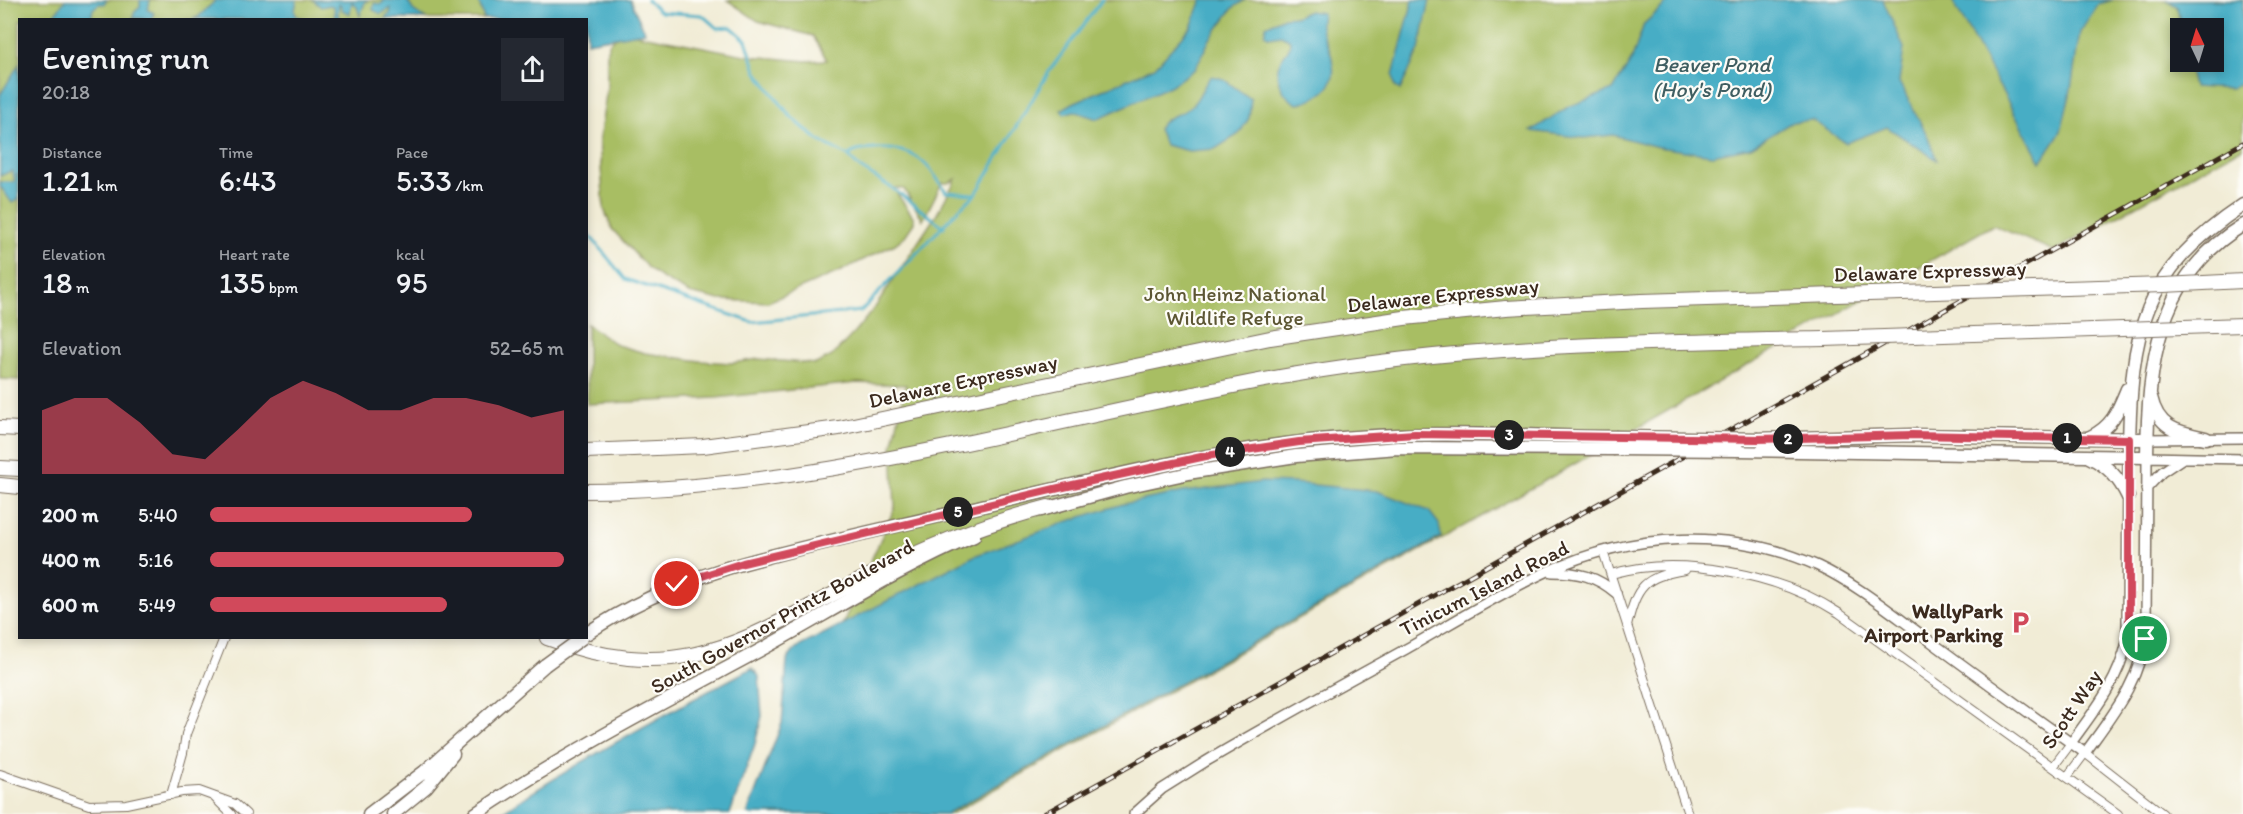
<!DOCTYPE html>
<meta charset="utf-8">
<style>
:root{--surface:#171b24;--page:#242831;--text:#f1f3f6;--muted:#9ea1a6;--accent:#d1495b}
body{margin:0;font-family:Itim,sans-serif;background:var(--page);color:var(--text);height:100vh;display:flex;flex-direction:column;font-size:22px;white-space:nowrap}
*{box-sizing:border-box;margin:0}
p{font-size:20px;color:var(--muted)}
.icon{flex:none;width:33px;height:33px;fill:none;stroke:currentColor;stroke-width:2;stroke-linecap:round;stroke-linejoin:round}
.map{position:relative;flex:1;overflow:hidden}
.panel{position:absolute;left:18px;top:18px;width:570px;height:621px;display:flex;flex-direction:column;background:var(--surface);border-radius:0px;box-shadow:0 3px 9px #0003}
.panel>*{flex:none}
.needle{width:39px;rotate:356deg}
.buttons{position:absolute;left:2170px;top:18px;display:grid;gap:12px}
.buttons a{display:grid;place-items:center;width:54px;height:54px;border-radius:0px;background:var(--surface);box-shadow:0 3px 9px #0003;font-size:30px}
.pin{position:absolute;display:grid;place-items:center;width:51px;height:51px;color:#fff;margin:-26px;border:3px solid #fff;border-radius:50%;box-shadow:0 2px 6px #0007}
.km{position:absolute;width:30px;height:30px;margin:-15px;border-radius:50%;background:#222;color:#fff;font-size:16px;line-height:30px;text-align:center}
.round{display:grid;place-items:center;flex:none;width:63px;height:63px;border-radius:0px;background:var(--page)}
.head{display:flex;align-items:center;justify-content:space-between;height:102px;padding:0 24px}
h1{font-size:33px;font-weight:600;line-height:45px}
.figures{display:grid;grid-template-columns:repeat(3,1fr);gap:9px;height:102px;padding:6px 24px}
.figures div{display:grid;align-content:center}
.figures b{font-size:30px;font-weight:600}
.figures small{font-size:16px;font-weight:400}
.figures p{font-size:16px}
.chart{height:168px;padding:12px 24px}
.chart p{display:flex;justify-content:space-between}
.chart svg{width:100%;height:108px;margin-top:6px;fill:var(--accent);opacity:.7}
ul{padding:0 24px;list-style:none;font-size:20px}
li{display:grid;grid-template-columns:96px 72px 1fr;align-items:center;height:45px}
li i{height:15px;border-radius:8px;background:var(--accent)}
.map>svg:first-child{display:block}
.green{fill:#a8be63;stroke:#727440;stroke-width:1.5;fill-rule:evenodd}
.water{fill:#46adc5;stroke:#406c72;stroke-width:1.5}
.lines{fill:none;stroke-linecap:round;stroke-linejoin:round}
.stream{stroke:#46adc5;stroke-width:3}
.minor-casing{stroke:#7b6e5e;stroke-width:10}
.tertiary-casing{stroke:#7b6e5e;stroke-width:12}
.primary-casing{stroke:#7b6e5e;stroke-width:15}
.motorway-casing{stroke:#7b6e5e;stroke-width:16}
.minor{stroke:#fff;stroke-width:8}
.tertiary{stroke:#fff;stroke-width:9}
.primary{stroke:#fff;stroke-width:12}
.motorway{stroke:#fff;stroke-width:14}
.rail-casing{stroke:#3b2a1e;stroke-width:5}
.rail{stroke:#fdfcf7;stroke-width:3;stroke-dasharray:9;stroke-linecap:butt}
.primary-bridge-casing{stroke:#7b6e5e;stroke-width:15;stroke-linecap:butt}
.motorway-bridge-casing{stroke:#7b6e5e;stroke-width:16;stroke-linecap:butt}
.primary-bridge{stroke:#fff;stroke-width:12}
.motorway-bridge{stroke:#fff;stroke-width:14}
.route-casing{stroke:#fff;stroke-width:12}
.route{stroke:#d1495b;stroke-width:8}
.labels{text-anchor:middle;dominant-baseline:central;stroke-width:4.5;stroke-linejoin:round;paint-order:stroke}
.street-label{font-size:21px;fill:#3b2a1e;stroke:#fdfcf7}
.park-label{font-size:21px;fill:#5c5633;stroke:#fdfcf7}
.poi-label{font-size:21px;font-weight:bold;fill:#3b2a1e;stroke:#fdfcf7;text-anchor:end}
.water-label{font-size:22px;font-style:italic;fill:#3f5e61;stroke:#fdfcf7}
</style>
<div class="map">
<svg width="2243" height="814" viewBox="0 0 2243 814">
<rect width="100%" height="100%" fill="#fdfcf7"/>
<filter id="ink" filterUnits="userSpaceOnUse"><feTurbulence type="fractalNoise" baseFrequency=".0167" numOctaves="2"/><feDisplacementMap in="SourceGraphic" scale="12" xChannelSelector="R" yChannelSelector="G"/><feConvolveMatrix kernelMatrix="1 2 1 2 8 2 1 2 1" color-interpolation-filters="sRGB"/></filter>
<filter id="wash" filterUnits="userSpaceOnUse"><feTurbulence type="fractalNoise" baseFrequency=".008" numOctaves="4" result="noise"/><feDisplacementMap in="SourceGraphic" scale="24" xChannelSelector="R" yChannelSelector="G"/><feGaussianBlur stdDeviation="1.35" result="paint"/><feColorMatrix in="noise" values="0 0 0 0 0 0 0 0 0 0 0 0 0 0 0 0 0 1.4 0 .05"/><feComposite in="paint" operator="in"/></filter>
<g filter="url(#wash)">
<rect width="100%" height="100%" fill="#f1ecd6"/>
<path class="green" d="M0 0H497L499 19 20 20 19 380 0 379Z
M727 0H2243V147L2054 251 1993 225 1571 466 951 814H769L838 634 895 507 892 447 906 385 856 383 716 398 587 404V324L617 345 645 353 700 361 732 363 759 359 816 364 832 356 854 333 876 306 938 212 956 179 949 183H942L923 220 904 189 893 188 914 218V223L905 236 895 244 841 271 768 302 720 300 689 293 660 277 647 267 612 229 604 209 599 141 607 88V50L610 42 621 33H631L750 56 806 61 827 60 813 36 758 21ZM2181 28H2214V62H2181Z"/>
<path class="water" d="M65 0H107L104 4H99L93 9 91 19H51Z
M140 0H150L148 10 154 13 151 19 133 18 134 13 140 6Z
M216 0H297L295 10 296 16 306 19H293L289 17 288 20 192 19 198 17Z
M313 0H369L365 2 360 16 357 7 352 2 350 14 342 10V7L339 4 338 15 340 19 335 20 334 7 330 5 321 7Z
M383 0H407L413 10 426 19H386V16L390 14 391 8 381 14 373 10 374 3 381 4 384 1Z
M478 0H630L645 32 587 42 586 20 484 19Z
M1202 0H1245L1233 8 1210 39 1195 69 1170 86 1097 119 1074 111 1064 114 1061 110 1073 103 1155 67 1191 27Z
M1413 0H1430L1419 50 1400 90 1395 86 1393 75Z
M1670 0H1883L1904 48 1899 82 1928 137 1937 160 1887 127 1846 143 1812 120 1792 122 1751 147 1712 155 1658 147 1613 135 1584 138 1531 131 1568 107 1613 90 1632 59 1644 24Z
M1952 0H2113L2099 4 2080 32 2070 95 2061 131 2041 162Z
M2166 0H2243V81L2231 89 2193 87 2187 62H2214V28L2181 29 2177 6Z
M1309 11 1322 13C1321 19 1320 26 1322 32 1324 39 1329 46 1331 54 1340 85 1325 96 1297 104 1284 97 1272 77 1280 62 1284 52 1290 53 1290 40L1281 35 1269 37 1265 34 1266 26 1284 17 1297 16Z
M19 64 20 174 17 175 19 179V199L12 203 0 186V182H13L15 180 13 173 11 171 0 176V95Z
M1212 76 1223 79 1251 99 1249 118 1239 134 1215 149 1189 151 1165 145 1158 129C1167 114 1178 117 1190 107 1201 98 1201 86 1212 76Z
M1262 482 1294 483 1377 491 1429 511 1439 524 1441 537 946 814H747L782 723 787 660 796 648 974 556 1072 520 1123 504 1184 492Z
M752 668 759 676 762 716 755 744 730 814H499C580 760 666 713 752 668Z"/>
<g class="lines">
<path class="stream" d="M647 0 660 12 702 15 717 28 731 27 746 40 756 71 790 116 818 140 848 156 860 168 892 188 944 227
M848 156C855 149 866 150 875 149 915 147 926 161 946 192L974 194
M586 231 625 279 752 322 861 311 961 207 976 194 1050 70 1102 0"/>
</g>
</g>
<g filter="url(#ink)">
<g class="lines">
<defs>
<path id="minor" d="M1603 551 1688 814
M1611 574C1679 554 1779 574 1839 613L2118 814
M1627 626C1637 586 1643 577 1685 570
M2053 767 2071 743
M0 774 89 805 126 804 182 792 199 791 235 804 246 814
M2067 777 2085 753 2163 814
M171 795 183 753 186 734 224 638
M214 797 231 814"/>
<path id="tertiary" d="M2147 439 2243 438
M2146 489 2162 472 2183 458
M1552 572C1578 572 1596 576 1616 593
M2071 743C2094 711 2118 682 2127 642L2128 457
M1134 814 1162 789 1205 762C1271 723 1339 686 1406 649 1452 623 1498 594 1546 572 1632 532 1731 527 1818 566 1856 584 1889 611 1922 635 1976 675 2030 714 2085 753 2113 714 2142 679 2146 630L2147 457 2243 459"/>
<path id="primary" d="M2151 397C2158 429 2178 432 2206 438
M2090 437C2112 427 2118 411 2127 389
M1758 439 1912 435 2147 439
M2129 447C2131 332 2141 273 2243 205
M1739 450 2147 457C2148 365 2156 278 2243 225
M2089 457C2108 466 2119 478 2128 497
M1041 510 1125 487 1194 472 1296 456 1398 448 1613 449
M586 634C630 604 677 584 727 568 809 544 894 527 978 507 1094 480 1211 450 1330 439 1425 430 1520 436 1615 437
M369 814 424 772 545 665
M393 814 426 787 453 754
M475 814C568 751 668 700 766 647 835 609 902 567 974 536"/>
<path id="motorway" d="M0 428 20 429
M586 451 703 446 839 428 1270 338 1404 318 1506 308
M0 468 20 469
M0 485 20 487
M586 491C830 490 1055 416 1292 375 1470 344 1645 342 1824 339
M547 638C688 691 750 634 871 575 928 546 986 523 1048 507"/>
</defs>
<use href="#minor" class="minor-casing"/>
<use href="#tertiary" class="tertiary-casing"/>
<use href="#primary" class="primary-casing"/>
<use href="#motorway" class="motorway-casing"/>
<use href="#minor" class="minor"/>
<use href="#tertiary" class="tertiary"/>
<use href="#primary" class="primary"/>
<use href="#motorway" class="motorway"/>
<defs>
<path id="rail" d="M1044 814 2243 143"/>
</defs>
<use href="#rail" class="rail-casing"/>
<use href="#rail" class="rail"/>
<defs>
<path id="primary-bridge" d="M1615 437 1758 439
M1613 449 1739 450
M545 665 582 638"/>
<path id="motorway-bridge" d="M1506 308 1642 301 2164 285 2243 281
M1824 339 2243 325"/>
</defs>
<use href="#primary-bridge" class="primary-bridge-casing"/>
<use href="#motorway-bridge" class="motorway-bridge-casing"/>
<use href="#primary-bridge" class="primary-bridge"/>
<use href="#motorway-bridge" class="motorway-bridge"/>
</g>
</g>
<g class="lines" filter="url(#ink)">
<defs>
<path id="route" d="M677 584 743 563 1059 488 1206 456 1299 442 1415 434 1758 439 1912 435 2129 439V620H2146L2145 639"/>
</defs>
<use href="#route" class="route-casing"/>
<use href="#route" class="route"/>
</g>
<defs>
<symbol id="parking-bare" viewBox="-9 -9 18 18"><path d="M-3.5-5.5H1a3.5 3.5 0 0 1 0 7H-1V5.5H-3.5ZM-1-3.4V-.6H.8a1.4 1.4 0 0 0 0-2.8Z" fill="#d1495b" stroke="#fdfcf7" stroke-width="2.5" paint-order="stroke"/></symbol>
</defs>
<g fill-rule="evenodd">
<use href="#parking-bare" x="2004" y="606" width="33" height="33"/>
</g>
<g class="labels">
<g class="street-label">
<text transform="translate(1930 271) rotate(-2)">Delaware Expressway</text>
<text transform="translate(1443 295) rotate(-6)">Delaware Expressway</text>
<text transform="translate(963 381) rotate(-12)">Delaware Expressway</text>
<text transform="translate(1484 588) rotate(-27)">Tinicum Island Road</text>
<text transform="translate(782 616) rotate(-29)">South Governor Printz Boulevard</text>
<text transform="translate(2071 709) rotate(-56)">Scott Way</text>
</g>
<g class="park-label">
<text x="1235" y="293">John Heinz National<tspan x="1235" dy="24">Wildlife Refuge</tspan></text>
</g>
<g class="poi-label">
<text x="2003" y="610">WallyPark<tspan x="2003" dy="24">Airport Parking</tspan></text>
</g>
<g class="water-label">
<text x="1712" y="64">Beaver Pond<tspan x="1712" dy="25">(Hoy's Pond)</tspan></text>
</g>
</g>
</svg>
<div class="buttons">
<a><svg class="needle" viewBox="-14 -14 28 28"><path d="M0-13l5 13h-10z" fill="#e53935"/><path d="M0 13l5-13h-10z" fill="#9ea1a6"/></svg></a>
</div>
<div class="pin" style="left:2145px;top:639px;background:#1e9e55"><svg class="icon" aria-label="arrive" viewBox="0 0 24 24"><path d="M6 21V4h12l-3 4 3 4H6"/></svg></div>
<div class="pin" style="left:677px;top:584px;background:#d93025"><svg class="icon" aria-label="check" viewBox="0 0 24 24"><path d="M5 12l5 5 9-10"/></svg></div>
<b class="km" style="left:2067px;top:438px">1</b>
<b class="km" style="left:1788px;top:439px">2</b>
<b class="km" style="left:1509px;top:435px">3</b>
<b class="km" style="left:1230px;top:452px">4</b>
<b class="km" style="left:958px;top:512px">5</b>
<section class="panel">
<div class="head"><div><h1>Evening run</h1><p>20:18</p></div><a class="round"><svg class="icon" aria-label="share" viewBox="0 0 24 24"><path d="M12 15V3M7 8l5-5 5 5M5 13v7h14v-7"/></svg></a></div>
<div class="figures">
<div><p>Distance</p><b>1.21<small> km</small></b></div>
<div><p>Time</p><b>6:43</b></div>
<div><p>Pace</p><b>5:33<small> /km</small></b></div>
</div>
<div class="figures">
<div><p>Elevation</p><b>18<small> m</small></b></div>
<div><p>Heart rate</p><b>135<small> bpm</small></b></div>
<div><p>kcal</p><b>95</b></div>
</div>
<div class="chart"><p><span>Elevation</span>52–65 m</p>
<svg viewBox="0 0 160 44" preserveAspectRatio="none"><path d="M0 44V18L10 13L20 13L30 23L40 36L50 38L60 26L70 13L80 6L90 11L100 18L110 18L120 13L130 13L140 16L150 21L160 18V44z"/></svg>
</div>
<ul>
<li><b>200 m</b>5:40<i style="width:74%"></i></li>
<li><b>400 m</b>5:16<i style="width:100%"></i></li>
<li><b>600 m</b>5:49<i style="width:67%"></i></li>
</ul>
</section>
</div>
